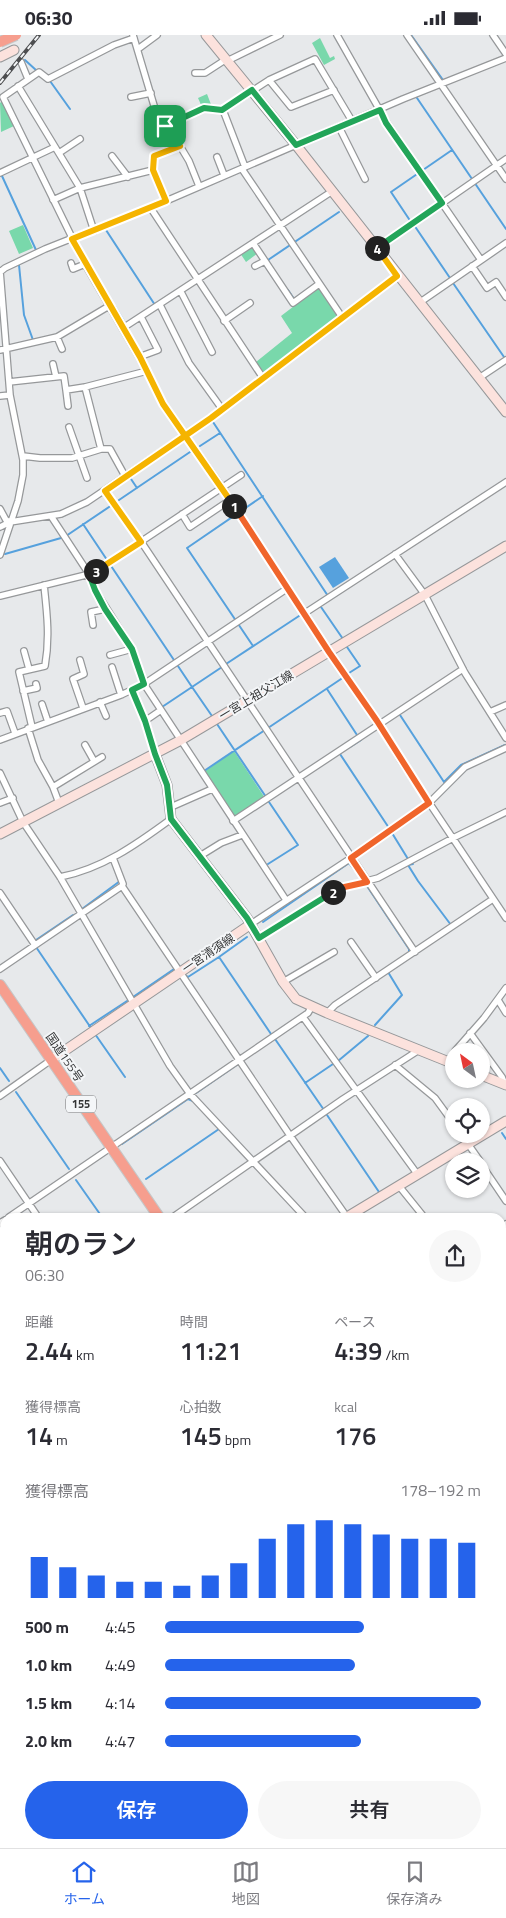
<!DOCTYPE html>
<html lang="ja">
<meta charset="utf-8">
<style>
:root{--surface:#fff;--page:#f7f7f7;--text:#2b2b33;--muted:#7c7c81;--line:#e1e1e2;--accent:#2563eb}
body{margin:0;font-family:"Titillium Web","Noto Sans JP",sans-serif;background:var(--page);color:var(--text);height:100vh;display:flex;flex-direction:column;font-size:19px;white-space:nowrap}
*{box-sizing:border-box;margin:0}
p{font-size:16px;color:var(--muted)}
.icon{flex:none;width:28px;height:28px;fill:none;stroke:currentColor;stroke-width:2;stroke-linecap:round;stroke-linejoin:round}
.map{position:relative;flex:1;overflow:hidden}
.side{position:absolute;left:0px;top:1178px;width:506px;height:636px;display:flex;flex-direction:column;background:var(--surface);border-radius:15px 15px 0 0;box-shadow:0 1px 4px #0004}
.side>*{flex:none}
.needle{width:32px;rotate:327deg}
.fabs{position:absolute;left:445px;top:1008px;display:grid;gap:10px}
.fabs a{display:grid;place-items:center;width:45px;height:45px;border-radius:50%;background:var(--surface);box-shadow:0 1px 4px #0004;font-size:25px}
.pin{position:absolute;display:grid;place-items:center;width:42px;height:42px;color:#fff;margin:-21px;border-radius:10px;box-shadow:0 2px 8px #0006}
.km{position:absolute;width:25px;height:25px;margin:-12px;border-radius:50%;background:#222;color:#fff;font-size:14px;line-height:25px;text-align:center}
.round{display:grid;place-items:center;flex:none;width:52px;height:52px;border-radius:26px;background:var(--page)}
.headline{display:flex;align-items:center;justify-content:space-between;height:85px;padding:0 25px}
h1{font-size:28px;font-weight:600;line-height:38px}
.metrics{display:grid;grid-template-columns:repeat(3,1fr);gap:8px;height:85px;padding:5px 25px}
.metrics div{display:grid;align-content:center}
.metrics b{font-size:25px;font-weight:600}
.metrics small{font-size:14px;font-weight:400}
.metrics p{font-size:14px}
.chart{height:140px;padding:10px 25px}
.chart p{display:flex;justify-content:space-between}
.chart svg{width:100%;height:90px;margin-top:5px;stroke:var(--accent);stroke-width:6}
.button{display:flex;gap:10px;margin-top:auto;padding:10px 25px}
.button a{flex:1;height:58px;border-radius:30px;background:var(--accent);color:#fff;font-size:20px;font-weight:600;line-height:58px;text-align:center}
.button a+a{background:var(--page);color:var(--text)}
ul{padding:0 25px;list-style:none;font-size:16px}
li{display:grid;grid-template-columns:80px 60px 1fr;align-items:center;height:38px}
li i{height:12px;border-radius:6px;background:var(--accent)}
.status{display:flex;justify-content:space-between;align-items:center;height:35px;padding:0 25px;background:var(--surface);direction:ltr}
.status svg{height:14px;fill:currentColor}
.tabs{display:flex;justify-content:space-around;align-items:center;height:70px;border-top:1px solid var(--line);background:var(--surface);font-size:14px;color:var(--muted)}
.tabs a{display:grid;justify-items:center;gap:2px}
.tabs .selected{color:var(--accent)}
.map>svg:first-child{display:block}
.green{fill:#79d8ab}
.water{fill:#56a1dd}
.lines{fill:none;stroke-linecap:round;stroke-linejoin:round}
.stream{stroke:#56a1dd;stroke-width:2}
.street-casing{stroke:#96989a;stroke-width:8}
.secondary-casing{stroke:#96989a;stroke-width:11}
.highway-casing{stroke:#c6c6c7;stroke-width:12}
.street{stroke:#fff;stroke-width:5.5}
.secondary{stroke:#fce2dd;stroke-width:9}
.highway{stroke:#f69e8e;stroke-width:10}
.rail-casing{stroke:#4d4e50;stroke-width:4}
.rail{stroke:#f4f6f8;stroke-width:2;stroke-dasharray:5.5;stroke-linecap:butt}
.highway-bridge-casing{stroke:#c6c6c7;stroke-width:12;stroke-linecap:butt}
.highway-bridge{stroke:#f69e8e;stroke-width:10}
.split-1-casing{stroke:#fff;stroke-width:10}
.split-2-casing{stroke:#fff;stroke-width:10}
.split-3-casing{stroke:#fff;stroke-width:10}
.split-4-casing{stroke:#fff;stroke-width:10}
.split-5-casing{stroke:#fff;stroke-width:10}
.split-1{stroke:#f5b400;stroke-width:6}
.split-2{stroke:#f0652b;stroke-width:6}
.split-3{stroke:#22a559;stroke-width:6}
.split-4{stroke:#f5b400;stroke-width:6}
.split-5{stroke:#22a559;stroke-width:6}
.labels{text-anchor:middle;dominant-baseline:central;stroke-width:4;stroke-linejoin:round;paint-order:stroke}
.shield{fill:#f4f6f8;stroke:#6e6f70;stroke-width:1}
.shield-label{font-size:11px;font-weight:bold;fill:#343536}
.street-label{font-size:12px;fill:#343536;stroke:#f4f6f8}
</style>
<div class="status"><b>06:30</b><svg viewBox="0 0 49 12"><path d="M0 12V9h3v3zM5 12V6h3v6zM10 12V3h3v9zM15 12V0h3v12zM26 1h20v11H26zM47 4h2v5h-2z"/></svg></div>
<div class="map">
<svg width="506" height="1813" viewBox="0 0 506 1813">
<rect width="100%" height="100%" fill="#e7e9eb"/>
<path class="green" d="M320 3 330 23 334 21 335 24 324 30 312 8Z
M207 59 212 72H202L198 63Z
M2 66 14 91 1 97 0 68Z
M23 190 33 213 19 219 9 196Z
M253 209 258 218 246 227 240 218Z
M319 252 338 282 264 338 256 327 292 298 281 281Z
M234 716 265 763 237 781 234 780 205 736Z"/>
<path class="water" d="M335 522 349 543 333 553 319 532Z"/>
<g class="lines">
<path class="stream" d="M411 0 443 45
M25 25 37 36
M50 46 70 74
M417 63 506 194
M2 141 36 215
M411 187 391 157 452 115
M414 190 450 243
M106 195 155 270
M269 227 268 225 339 177
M19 230 24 280 33 305
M453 248 504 322
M288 255 294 264
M113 272 115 271 125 288
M213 387 328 561
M200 411 220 398
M129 441 137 453
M119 465 190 417
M83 489 192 652 162 672
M66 501 112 470
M5 519 61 503
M321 572 343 604
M253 611 187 513 263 461
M347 612 360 631 349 638
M226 629 302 579
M327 654 357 700
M400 680 444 747 461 730 505 710
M212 681 192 652 222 632
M217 689 266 762
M268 693 344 642
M350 712 361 705
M340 719 389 793
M204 736 265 695
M392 798 408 824
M268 829 298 810 269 767
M413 829 408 830 418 846 451 890
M367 851 409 914V918
M82 874 120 846
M263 887 349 828 362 844
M247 902 219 922 271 999
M36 905 73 880
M36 912 91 993
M186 941 188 942 219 922
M133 962 174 934
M375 990 402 960 388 937
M89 991 127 966
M95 999 125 1042
M275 1004 324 1075
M338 1026 368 1001
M0 1033 9 1046
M305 1048 333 1029
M16 1057 69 1134
M196 1058 238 1029
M327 1080 379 1157
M502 1098 506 1104
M122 1109 188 1064 193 1066
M146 1144 219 1094
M76 1145 102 1182
M0 1209 5 1217
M501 1313 506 1309
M0 1339 5 1346
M0 1385 5 1392
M501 1419 506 1425
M501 1592 506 1599
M0 1607 2 1606
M501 1610 506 1606
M501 1766 506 1773
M169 1809 172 1813
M289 1809 291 1813
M409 1809 412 1813
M216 1813 222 1809"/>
<defs>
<path id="street" d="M133 0 158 84 180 111 189 126 199 151
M337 0 387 88 481 225
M407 0 506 144
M493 0 506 19
M134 3 114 10 48 44 39 37 3 62 85 229 139 322 163 369 222 452 329 617 377 686 400 724 506 883
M138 14 157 0
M227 26 280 0
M21 27 28 44
M195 38H205L225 25
M269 45 291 72 334 55
M18 51 80 153 94 196
M131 62 151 58
M223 75 245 132
M165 91 204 73 223 75 269 45 315 24 352 86
M339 92 365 144
M59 118 80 104
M112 121 128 142
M217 122 224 140
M242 134 342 282
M153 135 166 166
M0 138 55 112
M53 165 80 153 153 135 154 121 180 111
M150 172 263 343
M253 208 293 268 319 249
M376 214 506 124
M71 228 73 234 85 229
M255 231 265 226
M472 231 487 253 496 247 506 262
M0 236 10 360 23 425V440L18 466 0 520
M0 237 5 233 45 214 166 166 403 64 506 23
M181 257 212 317
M419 268 506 208
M160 270 189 328 222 374
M224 286 250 268
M123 293 331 157
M57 302 62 314
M0 315 57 302 109 271
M139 322 158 315 141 282
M53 329 56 342
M479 343 506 325
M9 347 64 341 66 355 85 352 147 336
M85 352 101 414H110L125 441
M66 355 68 371
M0 361 10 360
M69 392 87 443
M23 421 40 423H72L101 414
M105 456 138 502 415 917
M0 474 6 485 10 487
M182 479 190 492 230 465
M51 481 89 539 95 555 132 614 144 649 286 865
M0 492 10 487 61 479 87 467 211 383 397 241
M395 519 425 560 465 638 506 703
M0 561 94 538 241 440
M305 578 506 447
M93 590 91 577 105 574
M24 616 29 634
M110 620 132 614
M80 625 84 639 73 644 83 673
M112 632 121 660
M132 655 148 694 155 719
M23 656 37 653 36 649
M100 667 106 681
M42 669 48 687
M490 677 506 670
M0 678 7 676 15 698
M145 686 161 675
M32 692 19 637 45 631C50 603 47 578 44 550
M28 693 38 725 53 752 59 768
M0 705 121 660 144 649 288 553
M85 710 94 726
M0 738 23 787 60 842 170 1031 190 1059 305 1182
M53 752 102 722
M0 768 13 763
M171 772 212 754
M233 786 463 634
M200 821 221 808 242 800
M113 823 123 849 122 851 291 1102 347 1182
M60 842C102 834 137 809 171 784
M0 858 35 910
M251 889 351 823 429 768 465 732 506 713
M259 903 340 853 378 843 453 803 506 777
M351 907 376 943
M0 934 122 851
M283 947 334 917
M498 965 506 978
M327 978 335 970 493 864
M303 982 418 1140
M470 998 502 1042 505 1050
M455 1016 484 983 506 953
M395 1030 435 1063 454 1089
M0 1061 51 1025
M461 1099 480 1126
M0 1126 38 1182
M481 1129 506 1166
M399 1151 424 1182
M9 1182 308 978 312 971
M173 1182 343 1064 419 1015
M0 1188 5 1185
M501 1192 506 1189
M501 1245 506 1252
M0 1297 5 1303
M501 1308 506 1305
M501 1328 506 1335
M0 1331 5 1328
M0 1379 5 1387
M0 1473 5 1481
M0 1486 5 1483
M501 1503 506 1510
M0 1611 5 1608
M501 1614 506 1610
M0 1651 4 1658
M0 1703 5 1706
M0 1713 5 1710
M501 1730 506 1726
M468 1809 471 1813
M52 1813 58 1809"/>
<path id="secondary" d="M206 0 296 110 506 377
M0 22 14 15
M155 719 167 750 171 784 247 883 283 947 296 964 327 978 454 1029
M0 799 181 705 506 511
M51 1025 251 889
M481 1040 506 1050
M347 1182 506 1086
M501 1472 506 1468
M0 1780 5 1777"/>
<path id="highway" d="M0 950 159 1182
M501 1683 506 1690"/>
</defs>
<use href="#street" class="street-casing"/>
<use href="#secondary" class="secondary-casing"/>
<use href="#highway" class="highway-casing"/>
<use href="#street" class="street"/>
<use href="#secondary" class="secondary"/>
<use href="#highway" class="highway"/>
<defs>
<path id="rail" d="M0 48 39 0"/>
</defs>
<use href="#rail" class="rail-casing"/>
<use href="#rail" class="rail"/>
<defs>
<path id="highway-bridge" d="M0 7 16 0"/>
</defs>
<use href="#highway-bridge" class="highway-bridge-casing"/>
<use href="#highway-bridge" class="highway-bridge"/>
</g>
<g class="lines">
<defs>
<path id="split-1" d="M165 91 180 111 154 121 153 135 166 166 72 204 140 322 163 369 234 471"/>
<path id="split-2" d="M234 471 329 617 377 686 429 768 351 823 367 847 340 853 333 857"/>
<path id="split-3" d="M96 536 89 539 95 555 105 574 132 614 144 649 132 655 145 686 155 719 167 750 171 784 247 883 259 903 333 857"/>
<path id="split-4" d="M96 536 141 507 105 456 211 383 397 241 377 213"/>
<path id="split-5" d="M165 91 204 73 222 75 252 55 296 110 380 75 386 88 442 168 377 213"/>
</defs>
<use href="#split-1" class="split-1-casing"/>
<use href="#split-2" class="split-2-casing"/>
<use href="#split-3" class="split-3-casing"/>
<use href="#split-4" class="split-4-casing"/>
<use href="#split-5" class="split-5-casing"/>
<use href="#split-1" class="split-1"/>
<use href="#split-2" class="split-2"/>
<use href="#split-3" class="split-3"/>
<use href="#split-4" class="split-4"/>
<use href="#split-5" class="split-5"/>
</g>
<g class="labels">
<rect class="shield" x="66" y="1060.5" width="30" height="17" rx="4"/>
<g class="shield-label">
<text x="81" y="1069">155</text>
</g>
<g class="street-label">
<text transform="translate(256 660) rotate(-31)">一宮上祖父江線</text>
<text transform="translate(208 918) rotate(-34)">一宮清須線</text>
<text transform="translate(65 1022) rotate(56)">国道155号</text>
</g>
</g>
</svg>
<div class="fabs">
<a><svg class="needle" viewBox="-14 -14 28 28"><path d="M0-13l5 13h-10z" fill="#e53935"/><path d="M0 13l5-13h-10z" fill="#7c7c81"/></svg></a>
<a><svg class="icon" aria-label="locate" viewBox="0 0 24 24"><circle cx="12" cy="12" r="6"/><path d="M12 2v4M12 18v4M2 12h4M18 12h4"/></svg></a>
<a><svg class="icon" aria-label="layers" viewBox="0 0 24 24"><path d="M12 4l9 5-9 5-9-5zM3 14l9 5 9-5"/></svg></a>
</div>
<div class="pin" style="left:165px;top:91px;background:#1e9e55"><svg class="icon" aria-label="arrive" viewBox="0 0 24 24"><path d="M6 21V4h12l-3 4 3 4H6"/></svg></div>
<b class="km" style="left:234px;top:471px">1</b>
<b class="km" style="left:333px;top:857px">2</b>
<b class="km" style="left:96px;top:536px">3</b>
<b class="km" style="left:377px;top:213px">4</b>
<section class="side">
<div class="headline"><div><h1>朝のラン</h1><p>06:30</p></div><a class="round"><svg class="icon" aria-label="share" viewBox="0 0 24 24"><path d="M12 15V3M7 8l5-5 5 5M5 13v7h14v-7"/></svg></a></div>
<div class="metrics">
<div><p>距離</p><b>2.44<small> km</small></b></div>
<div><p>時間</p><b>11:21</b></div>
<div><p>ペース</p><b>4:39<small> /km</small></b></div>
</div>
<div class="metrics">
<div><p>獲得標高</p><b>14<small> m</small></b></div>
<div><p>心拍数</p><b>145<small> bpm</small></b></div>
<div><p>kcal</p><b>176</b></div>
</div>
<div class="chart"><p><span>獲得標高</span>178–192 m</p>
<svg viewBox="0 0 160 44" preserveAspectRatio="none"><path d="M5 44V24M15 44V29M25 44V33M35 44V36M45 44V36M55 44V38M65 44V33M75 44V27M85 44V15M95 44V8M105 44V6M115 44V8M125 44V13M135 44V15M145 44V15M155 44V17"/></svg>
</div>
<ul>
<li><b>500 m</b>4:45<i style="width:63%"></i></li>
<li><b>1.0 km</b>4:49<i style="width:60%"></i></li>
<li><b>1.5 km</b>4:14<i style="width:100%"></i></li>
<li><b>2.0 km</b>4:47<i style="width:62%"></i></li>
</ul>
<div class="button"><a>保存</a><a>共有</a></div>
</section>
</div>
<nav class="tabs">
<a class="selected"><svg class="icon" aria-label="home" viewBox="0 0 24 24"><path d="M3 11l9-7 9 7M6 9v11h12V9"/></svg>ホーム</a>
<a><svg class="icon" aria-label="map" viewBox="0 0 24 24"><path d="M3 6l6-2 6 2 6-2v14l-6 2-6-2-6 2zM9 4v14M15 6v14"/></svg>地図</a>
<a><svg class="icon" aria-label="saved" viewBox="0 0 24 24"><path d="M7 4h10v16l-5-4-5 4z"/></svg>保存済み</a>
</nav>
